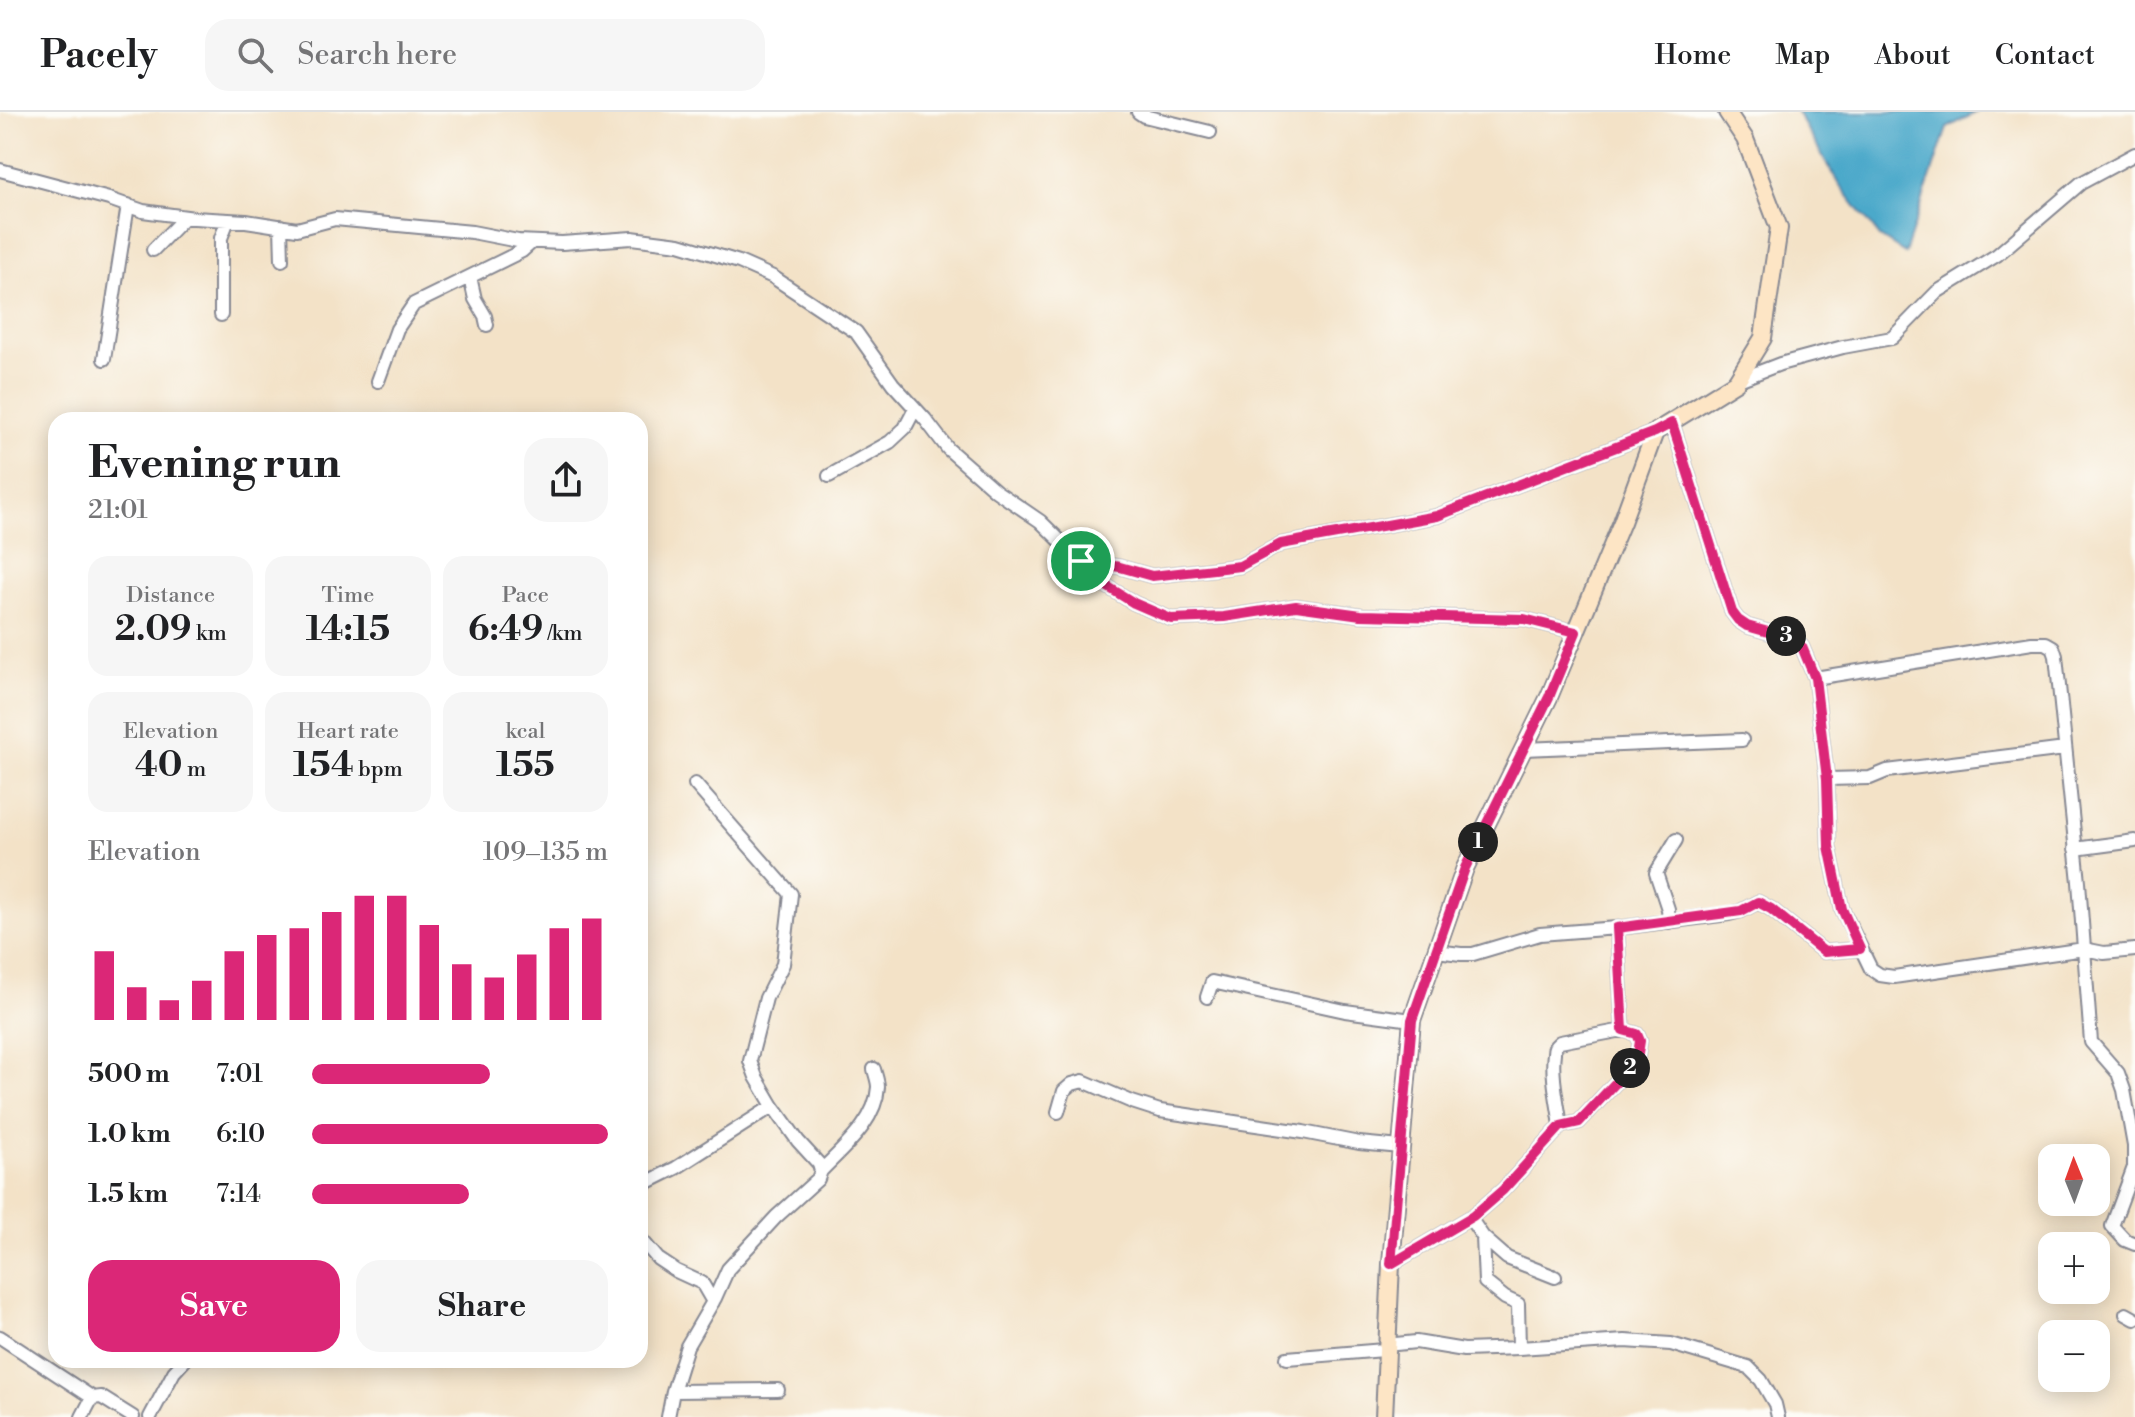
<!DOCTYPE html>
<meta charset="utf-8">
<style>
:root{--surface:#fff;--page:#f6f6f6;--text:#202124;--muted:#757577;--line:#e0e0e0;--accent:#db2777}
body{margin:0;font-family:"Libre Bodoni",serif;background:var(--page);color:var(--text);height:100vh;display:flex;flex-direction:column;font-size:30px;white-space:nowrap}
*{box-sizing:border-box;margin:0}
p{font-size:26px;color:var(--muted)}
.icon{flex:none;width:44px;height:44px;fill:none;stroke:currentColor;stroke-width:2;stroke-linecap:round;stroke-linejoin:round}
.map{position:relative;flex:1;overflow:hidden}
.details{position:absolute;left:48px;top:300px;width:600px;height:956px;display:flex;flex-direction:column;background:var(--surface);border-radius:24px;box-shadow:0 4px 20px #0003}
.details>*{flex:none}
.needle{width:52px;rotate:359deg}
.controls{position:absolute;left:2038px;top:1032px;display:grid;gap:16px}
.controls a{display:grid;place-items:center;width:72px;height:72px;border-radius:16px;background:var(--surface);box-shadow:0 4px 20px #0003;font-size:40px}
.pin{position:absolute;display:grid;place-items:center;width:68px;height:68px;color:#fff;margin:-34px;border:4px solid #fff;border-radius:50%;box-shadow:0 2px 8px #0007}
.km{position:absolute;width:40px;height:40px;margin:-20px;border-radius:50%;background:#222;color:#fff;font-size:22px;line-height:40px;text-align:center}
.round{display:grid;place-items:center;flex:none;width:84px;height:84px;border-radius:24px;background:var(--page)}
.overview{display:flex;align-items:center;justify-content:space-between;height:136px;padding:0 40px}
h1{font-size:44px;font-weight:800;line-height:60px}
.figures{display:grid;grid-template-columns:repeat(3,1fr);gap:12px;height:136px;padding:8px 40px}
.figures div{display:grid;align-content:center;border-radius:20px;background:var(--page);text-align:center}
.figures b{font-size:34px;font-weight:800}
.figures small{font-size:22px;font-weight:400}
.figures p{font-size:22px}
.chart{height:224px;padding:16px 40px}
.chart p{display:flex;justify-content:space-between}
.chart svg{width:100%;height:144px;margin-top:8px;stroke:var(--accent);stroke-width:6}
.primary-button{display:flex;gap:16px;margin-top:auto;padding:16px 40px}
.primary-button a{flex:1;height:92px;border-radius:24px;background:var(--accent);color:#fff;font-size:32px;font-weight:800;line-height:92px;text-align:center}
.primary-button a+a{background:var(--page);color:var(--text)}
ul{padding:0 40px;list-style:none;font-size:26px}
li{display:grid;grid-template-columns:128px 96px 1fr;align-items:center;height:60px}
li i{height:20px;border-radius:10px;background:var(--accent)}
header{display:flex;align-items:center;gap:48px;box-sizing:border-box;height:112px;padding:0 40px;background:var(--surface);border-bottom:2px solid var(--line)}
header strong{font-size:38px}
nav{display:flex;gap:44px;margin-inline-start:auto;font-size:28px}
.search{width:560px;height:72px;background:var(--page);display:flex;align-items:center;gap:20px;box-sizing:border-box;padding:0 28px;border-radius:24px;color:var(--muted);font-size:30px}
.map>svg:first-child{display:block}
.water{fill:#4ca9ca;stroke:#346c94;stroke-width:2}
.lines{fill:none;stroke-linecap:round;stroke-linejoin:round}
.street-casing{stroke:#878892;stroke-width:16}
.secondary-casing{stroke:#878892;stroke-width:20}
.street{stroke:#fff;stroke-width:12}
.secondary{stroke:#fde5c5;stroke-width:16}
.route-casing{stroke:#fff;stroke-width:16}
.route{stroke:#db2777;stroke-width:10}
</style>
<header>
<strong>Pacely</strong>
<div class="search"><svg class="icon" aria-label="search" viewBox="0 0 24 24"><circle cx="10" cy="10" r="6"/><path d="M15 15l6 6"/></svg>Search here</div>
<nav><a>Home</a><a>Map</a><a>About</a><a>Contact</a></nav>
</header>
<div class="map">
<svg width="2135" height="1305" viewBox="0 0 2135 1305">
<rect width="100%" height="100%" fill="#fdfcf7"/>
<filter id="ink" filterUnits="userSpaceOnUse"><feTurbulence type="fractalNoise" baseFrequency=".0125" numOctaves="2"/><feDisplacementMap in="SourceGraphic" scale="16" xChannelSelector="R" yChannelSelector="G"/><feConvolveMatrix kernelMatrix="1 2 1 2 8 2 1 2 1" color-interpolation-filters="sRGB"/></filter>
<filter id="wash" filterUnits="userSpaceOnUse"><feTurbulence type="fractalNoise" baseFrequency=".006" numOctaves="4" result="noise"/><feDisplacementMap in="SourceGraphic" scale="32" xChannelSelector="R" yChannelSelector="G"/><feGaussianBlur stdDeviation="1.8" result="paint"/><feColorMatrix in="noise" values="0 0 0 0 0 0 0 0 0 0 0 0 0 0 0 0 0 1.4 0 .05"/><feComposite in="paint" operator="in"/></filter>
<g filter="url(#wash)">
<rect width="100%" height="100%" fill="#f3e2c7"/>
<path class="water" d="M1797 0H1977L1947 16 1905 141 1880 125 1839 72Z"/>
</g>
<g filter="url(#ink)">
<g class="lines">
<defs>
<path id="street" d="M1138 0 1144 4 1210 20
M0 58 109 87 143 99 194 106 246 109 297 117 335 107 472 120 518 129 562 131 632 126 679 132 739 150 773 165 856 220 893 272 925 307 948 337 996 379 1040 409 1081 449 1120 455 1152 464 1240 454 1281 432 1437 404 1655 320
M281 114 282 148
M153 138 185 105
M470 165 475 187 485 204 487 213
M221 203V126L228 108
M104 247 128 93
M378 269 397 217 414 192 522 139 532 130
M1736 269 1780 252 1843 235 1892 226 1937 180 1997 143 2081 71 2135 42
M1672 311 1732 500 1738 508 1747 514 1796 528 1802 535 1815 566 1827 667 1829 734 1842 797 1871 857 1880 863 1894 865 2084 837 2104 841 2135 838
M829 364 890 330 905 316 915 297
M1081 449 1100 470 1134 491 1171 507 1224 505 1296 494 1361 503 1524 507 1576 520
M1815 566 2032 531H2046L2053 535 2056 544 2079 770 2091 930 2118 961 2124 978 2134 1034V1055L2112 1114 2125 1128 2135 1132
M1524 637 1742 628
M1827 667 1870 666 1887 659 2065 637
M2075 737 2135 729
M1669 810 1668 797 1656 761 1676 728
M1436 839 1461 842H1473L1540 822 1617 816 1729 802 1741 799 1758 790 1771 797 1824 840 1860 837
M1207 885 1212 870 1345 899 1412 908
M1058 1000 1064 979 1072 972 1083 969 1132 990 1160 999 1303 1020 1359 1031 1401 1035
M1561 1014C1558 992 1551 963 1554 941 1554 934 1556 934 1560 930L1623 918
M821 1059C843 1036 876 1010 878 975 878 969 875 962 874 957
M640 1074 676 1056 773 994
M1470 1106 1483 1125 1485 1170 1505 1186 1518 1192 1519 1236
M1483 1125 1507 1146 1555 1165
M640 1126 658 1147 676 1159 702 1171 713 1190
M1391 1152 1473 1104 1503 1078 1561 1014 1579 1010 1637 948 1640 929 1637 922 1623 918 1617 816
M2126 1202 2135 1207
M0 1225 90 1284 92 1286 82 1305
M1386 1233 1416 1230 1464 1238 1519 1236 1625 1229 1671 1232 1748 1255 1761 1268 1775 1292 1778 1305
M1287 1246 1384 1238 1385 1242
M673 1279 778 1278
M92 1286 101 1285 133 1305
M150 1305 174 1260 185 1248
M668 1305 673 1279 687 1234 715 1186 728 1157 776 1105 818 1067 821 1059 819 1052 798 1029 773 994 756 965 750 949 766 886 783 852 791 782 695 672"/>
<path id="secondary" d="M1384 1305 1391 1152 1412 908 1465 756 1549 585 1622 410 1655 320 1736 270 1763 226 1779 116 1745 27 1727 0"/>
</defs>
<use href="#street" class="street-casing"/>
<use href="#secondary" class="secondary-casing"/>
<use href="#street" class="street"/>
<use href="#secondary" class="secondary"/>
</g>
</g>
<g class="lines" filter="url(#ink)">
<defs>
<path id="route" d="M1672 311 1732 500 1738 508 1747 514 1796 528 1802 535 1815 566 1827 667 1829 734 1842 797 1860 837 1824 840 1771 797 1758 790 1741 799 1617 816 1623 918 1637 922 1640 929 1637 948 1579 1010 1561 1014 1503 1078 1473 1104 1391 1152 1412 908 1465 756 1549 585 1576 520 1524 507 1361 503 1296 494 1224 505 1171 507 1134 491 1100 470 1081 449 1120 455 1152 464 1240 454 1281 432 1437 404 1655 320Z"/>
</defs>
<use href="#route" class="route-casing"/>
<use href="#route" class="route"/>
</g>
</svg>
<div class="controls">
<a><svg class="needle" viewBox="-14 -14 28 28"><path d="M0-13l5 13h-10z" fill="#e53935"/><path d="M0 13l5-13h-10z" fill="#757577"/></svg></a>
<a>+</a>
<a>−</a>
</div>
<div class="pin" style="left:1081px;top:449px;background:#1e9e55"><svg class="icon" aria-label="arrive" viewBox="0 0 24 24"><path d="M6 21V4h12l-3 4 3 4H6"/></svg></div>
<b class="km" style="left:1478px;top:730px">1</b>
<b class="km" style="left:1630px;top:956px">2</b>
<b class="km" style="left:1786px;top:524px">3</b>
<section class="details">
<div class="overview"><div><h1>Evening run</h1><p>21:01</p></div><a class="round"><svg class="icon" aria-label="share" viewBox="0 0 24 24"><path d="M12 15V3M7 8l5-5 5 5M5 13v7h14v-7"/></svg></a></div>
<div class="figures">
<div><p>Distance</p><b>2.09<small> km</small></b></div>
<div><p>Time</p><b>14:15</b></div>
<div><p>Pace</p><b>6:49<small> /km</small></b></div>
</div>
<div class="figures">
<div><p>Elevation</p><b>40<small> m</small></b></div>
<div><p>Heart rate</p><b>154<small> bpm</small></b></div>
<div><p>kcal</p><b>155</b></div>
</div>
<div class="chart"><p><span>Elevation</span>109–135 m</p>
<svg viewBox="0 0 160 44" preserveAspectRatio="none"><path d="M5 44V23M15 44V34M25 44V38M35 44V32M45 44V23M55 44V18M65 44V16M75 44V11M85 44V6M95 44V6M105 44V15M115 44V27M125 44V31M135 44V24M145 44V16M155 44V13"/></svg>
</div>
<ul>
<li><b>500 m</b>7:01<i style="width:60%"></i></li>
<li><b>1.0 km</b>6:10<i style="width:100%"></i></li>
<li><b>1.5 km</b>7:14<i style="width:53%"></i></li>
</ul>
<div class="primary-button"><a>Save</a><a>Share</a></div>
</section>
</div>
